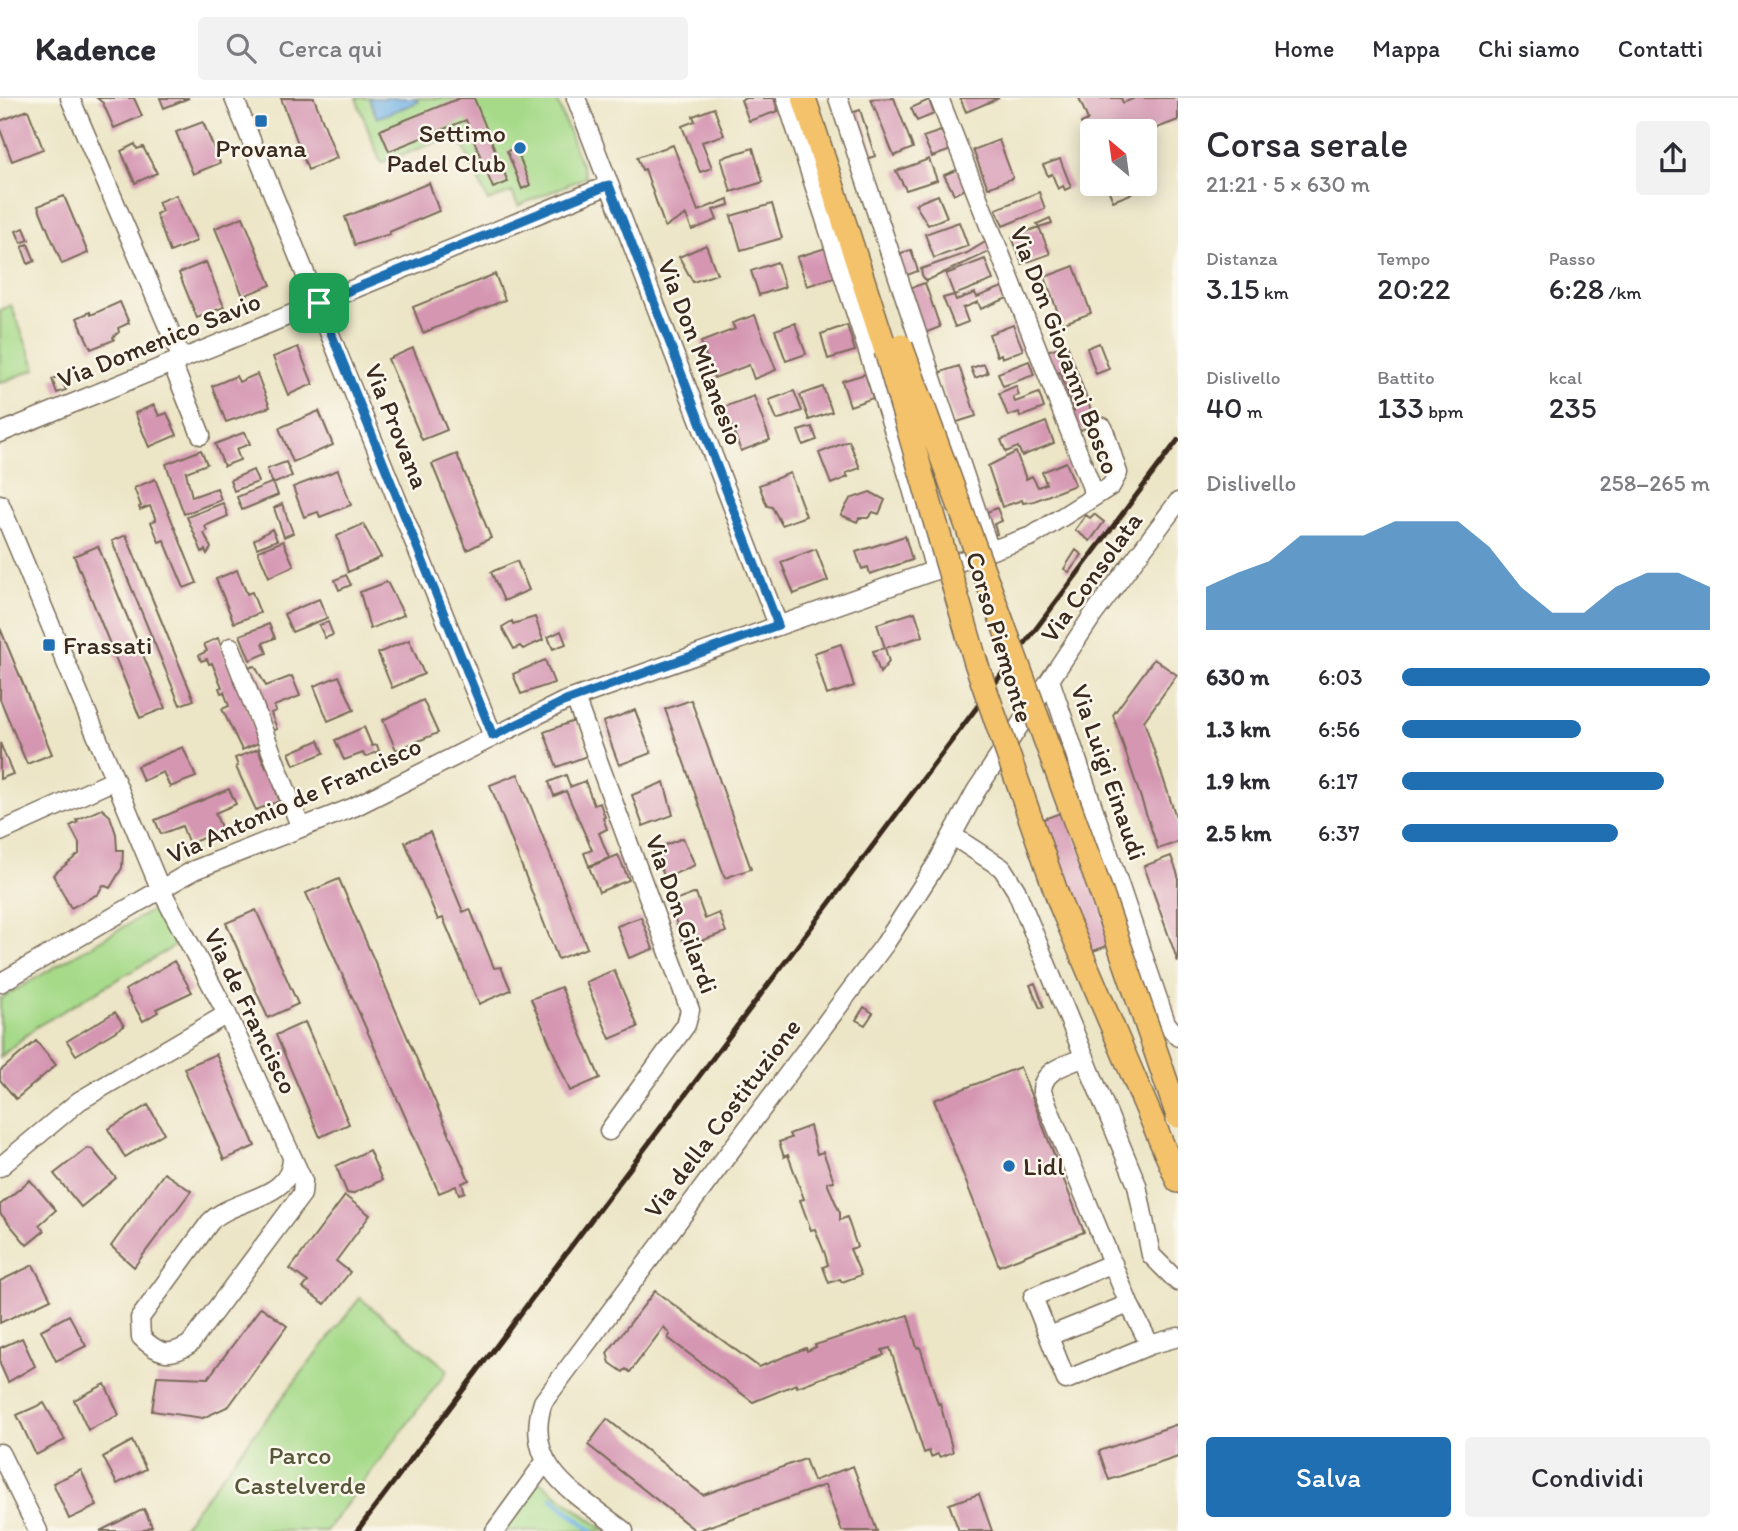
<!DOCTYPE html>
<html lang="it">
<meta charset="utf-8">
<style>
:root{--surface:#fff;--page:#f2f2f3;--text:#2b2b33;--muted:#7c7c81;--line:#e1e1e2;--accent:#1f6fb2}
body{margin:0;font-family:Itim,sans-serif;background:var(--page);color:var(--text);height:100vh;display:flex;flex-direction:column;font-size:26px;white-space:nowrap}
*{box-sizing:border-box;margin:0}
p{font-size:23px;color:var(--muted)}
.icon{flex:none;width:38px;height:38px;fill:none;stroke:currentColor;stroke-width:2;stroke-linecap:round;stroke-linejoin:round}
.map{position:relative;flex:1;overflow:hidden}
.drawer{display:flex;flex-direction:column;background:var(--surface);width:560px}
.drawer>*{flex:none}
.needle{width:46px;rotate:331deg}
.fabs{position:absolute;left:1080px;top:21px;display:grid;gap:14px}
.fabs a{display:grid;place-items:center;width:77px;height:77px;border-radius:7px;background:var(--surface);box-shadow:0 4px 18px #0003;font-size:35px}
.pin{position:absolute;display:grid;place-items:center;width:60px;height:60px;color:#fff;margin:-30px;border-radius:14px;box-shadow:0 4px 10px #0006}
.round{display:grid;place-items:center;flex:none;width:74px;height:74px;border-radius:7px;background:var(--page)}
.overview{display:flex;align-items:center;justify-content:space-between;height:119px;padding:0 28px}
h1{font-size:38px;font-weight:600;line-height:52px}
.stats{display:grid;grid-template-columns:repeat(3,1fr);gap:10px;height:119px;padding:7px 28px}
.stats div{display:grid;align-content:center}
.stats b{font-size:30px;font-weight:600}
.stats small{font-size:19px;font-weight:400}
.stats p{font-size:19px}
.chart{height:196px;padding:14px 28px}
.chart p{display:flex;justify-content:space-between}
.chart svg{width:100%;height:126px;margin-top:7px;fill:var(--accent);opacity:.7}
.cta{display:flex;gap:14px;margin-top:auto;padding:14px 28px}
.cta a{flex:1;height:80px;border-radius:7px;background:var(--accent);color:#fff;font-size:28px;font-weight:600;line-height:80px;text-align:center}
.cta a+a{background:var(--page);color:var(--text)}
ul{padding:0 28px;list-style:none;font-size:23px}
li{display:grid;grid-template-columns:112px 84px 1fr;align-items:center;height:52px}
li i{height:18px;border-radius:9px;background:var(--accent)}
header{display:flex;align-items:center;gap:42px;box-sizing:border-box;height:98px;padding:0 35px;background:var(--surface);border-bottom:2px solid var(--line)}
header strong{font-size:33px}
nav{display:flex;gap:38px;margin-inline-start:auto;font-size:24px}
.search{width:490px;height:63px;background:var(--page);display:flex;align-items:center;gap:18px;box-sizing:border-box;padding:0 24px;border-radius:7px;color:var(--muted);font-size:26px}
main{display:flex;flex:1;min-height:0}
.map>svg:first-child{display:block}
.green{fill:#a6da89;stroke:#708254;stroke-width:2}
.water{fill:#71b2e5;stroke:#566e82;stroke-width:2}
.lines{fill:none;stroke-linecap:round;stroke-linejoin:round}
.stream{stroke:#71b2e5;stroke-width:5}
.building{fill:#d596b2}
.minor-casing{stroke:#796b59;stroke-width:21}
.major-casing{stroke:#796b59;stroke-width:26}
.minor{stroke:#fff;stroke-width:18}
.major{stroke:#f3c26a;stroke-width:23}
.rail{stroke:#3b2a1e;stroke-width:5}
.major-bridge-casing{stroke:#796b59;stroke-width:26;stroke-linecap:butt}
.major-bridge{stroke:#f3c26a;stroke-width:23}
.route-casing{stroke:#fff;stroke-width:14}
.route{stroke:#1f6fb2;stroke-width:9}
.poi-dot{fill:#1f6fb2;stroke:#fbf7ec;stroke-width:2.5}
.labels{text-anchor:middle;dominant-baseline:central;stroke-width:5;stroke-linejoin:round;paint-order:stroke}
.poi-label{font-size:26px;fill:#3b2a1e;stroke:#fbf7ec;text-anchor:start}
.street-label{font-size:26px;fill:#3b2a1e;stroke:#fbf7ec}
.park-label{font-size:26px;fill:#565639;stroke:#fbf7ec}
</style>
<header>
<strong>Kadence</strong>
<div class="search"><svg class="icon" aria-label="search" viewBox="0 0 24 24"><circle cx="10" cy="10" r="6"/><path d="M15 15l6 6"/></svg>Cerca qui</div>
<nav><a>Home</a><a>Mappa</a><a>Chi siamo</a><a>Contatti</a></nav>
</header>
<main>
<div class="map">
<svg width="1178" height="1433" viewBox="0 0 1178 1433">
<rect width="100%" height="100%" fill="#fbf7ec"/>
<filter id="ink" filterUnits="userSpaceOnUse"><feTurbulence type="fractalNoise" baseFrequency=".0143" numOctaves="2"/><feDisplacementMap in="SourceGraphic" scale="14" xChannelSelector="R" yChannelSelector="G"/><feConvolveMatrix kernelMatrix="1 2 1 2 8 2 1 2 1" color-interpolation-filters="sRGB"/></filter>
<filter id="wash" filterUnits="userSpaceOnUse"><feTurbulence type="fractalNoise" baseFrequency=".00686" numOctaves="4" result="noise"/><feDisplacementMap in="SourceGraphic" scale="28" xChannelSelector="R" yChannelSelector="G"/><feGaussianBlur stdDeviation="1.57" result="paint"/><feColorMatrix in="noise" values="0 0 0 0 0 0 0 0 0 0 0 0 0 0 0 0 0 1.4 0 .05"/><feComposite in="paint" operator="in"/></filter>
<g filter="url(#wash)">
<rect width="100%" height="100%" fill="#ece5c6"/>
<path class="green" d="M356 0H556L586 79 518 108 512 94 488 103 458 36 381 65Z
M11 207 36 271 0 285V212Z
M154 811 175 848 36 929 0 959V901Z
M360 1200 448 1272 326 1433H179Z
M535 1380 606 1433H494Z"/>
<path class="water" d="M369 0H416L418 4 377 20Z"/>
<g class="lines">
<path class="stream" d="M552 1400 592 1433"/>
</g>
<g id="blocks">
<path class="building" d="M97 0H134L142 18 114 30 103 5Z
M160 0H189L164 10Z
M281 0H314L337 60 308 72Z
M460 0H474L508 84 493 90 466 22 389 53 380 32Z
M746 0H774L778 13 749 23 741 2Z
M894 0 913 50 894 58 871 1Z
M960 0H999L966 14Z
M1079 0H1121L1123 5 1135 0H1178V22L1144 35 1092 33V52L1081 25 1088 22Z
M929 2 934 16 917 23 911 10Z
M714 10 724 37 702 44 712 70 700 74 682 28 695 23 693 18Z
M28 12 43 51 12 63 0 31V23Z
M860 12 875 58 863 62 848 16Z
M203 24 220 65 193 76 176 34Z
M941 33 951 52 932 59 923 39Z
M999 42 1013 80 988 90 973 52Z
M135 46 137 51 143 49 157 75 135 85 121 53Z
M673 47 698 113 728 101 729 107 713 112 717 122 692 132 686 117 665 129 645 71 642 72 637 59Z
M516 50 530 87 522 91 507 53Z
M753 50 763 84 731 94 721 60Z
M929 61 937 82 906 92 896 73Z
M1060 61 1071 89 1065 92 1063 88 1058 91 1052 76 1048 78 1043 67Z
M959 71 966 91 954 96 944 77Z
M429 85 439 113 389 134 390 136 355 147 345 119Z
M1106 86H1145L1146 90 1113 103Z
M1039 94 1045 111 1003 128 996 111Z
M176 97 197 143 170 154 156 116 162 113 158 104Z
M938 97 947 119 928 127 915 106Z
M64 98 88 155 62 166 38 108Z
M772 106 782 140 741 152 731 118Z
M243 119 271 187 243 198 215 130Z
M1050 120 1052 125 1039 129 1050 156 1022 166 1012 139 1039 129 1037 126Z
M959 124 968 148 934 160 925 136Z
M24 130 29 142 21 145 16 133Z
M987 143 991 153 926 183 922 177 921 171 967 155Z
M28 146 35 163 28 166 22 149Z
M706 147 717 176 693 184 679 159Z
M826 150 835 179 807 188 797 159Z
M911 152 918 173 902 179 895 157Z
M985 161 993 182 954 197 956 202 975 195 977 199 1005 188 1010 199 981 211 978 204 963 210 968 224 955 229 943 200 954 197 946 176Z
M206 164 224 209 197 220 179 175Z
M777 164 785 189 759 197 751 173Z
M1074 168 1091 215 1062 226 1045 179Z
M495 176 505 202 423 235 413 209Z
M925 185 940 229 922 236 907 191Z
M120 204 129 225 118 230 119 234 113 239 114 242 91 251 77 220 90 214 91 217Z
M755 217 776 272 754 281 749 267 714 280 701 244 735 231 732 225Z
M795 225 806 256 786 263 775 232Z
M847 227 855 253 828 261 821 236Z
M1013 227 1023 252 1002 260 1001 256 997 258 989 236Z
M1099 245 1109 271 1096 276 1087 250Z
M1067 246 1096 326 1081 332 1077 331 1070 314 1074 313 1060 274 1055 276 1047 253Z
M298 249 313 286 288 297 273 259Z
M413 250 447 332 422 342 388 261Z
M1029 263 1034 277 1003 288 998 275Z
M984 266 988 275 975 280 971 270Z
M959 268 976 318 954 325 938 275Z
M257 276 270 309 226 324 212 288 236 278 239 284Z
M865 276 873 300 850 308 842 283Z
M60 278 66 292 57 295 52 281Z
M1016 288 1019 297 1013 299 1015 304 1039 295 1044 310 1020 319 1019 314 1008 318 999 295Z
M823 289 832 314 809 322 800 297Z
M794 293 802 313 777 322 769 302Z
M754 298 770 342 741 353 724 309Z
M154 307 159 318 167 315 177 337 149 349 135 315Z
M319 313 333 347 293 364 279 330Z
M1046 324 1054 345 1022 358 1018 349 1006 354 1001 342Z
M812 329 817 342 803 347 798 333Z
M245 334 250 346 236 351 240 362 224 368 215 346Z
M849 343 860 370 846 375 848 379 831 386 819 355Z
M201 352 207 366 186 374 192 399 217 390 221 402 184 416 166 366Z
M1016 354 1026 381 1032 378 1038 389 1046 386 1042 374 1066 364 1075 387 1034 403 1023 405 1022 402 1002 409 988 368Z
M457 356 491 440 467 452 432 366Z
M286 364 292 378 273 386 267 371Z
M253 372 258 384 234 393 230 382Z
M338 372 351 407 320 419 318 414 304 419 293 389Z
M790 375 806 418 782 427 772 409 767 408 759 387Z
M155 381 197 485 184 490 164 442 159 444 151 424 156 422 150 408 140 412 139 409 141 408 134 390Z
M273 384 278 397 242 412 237 399Z
M870 394 885 402 879 416 873 414 868 420H859L857 424 841 417 850 401Z
M223 405 228 418 205 428 207 433 204 435 211 450 207 456 205 452 202 454 187 419Z
M282 406 293 435 284 439 274 410Z
M997 410 1002 423 994 426 997 436 990 438 982 416Z
M1094 416 1104 424 1090 443 1075 432 1086 417 1090 420Z
M363 426 381 459 348 474 337 438Z
M272 431 277 442 257 450 254 442Z
M126 437 194 602 180 607 112 443Z
M905 438 912 462 870 476 868 469 862 471 856 454Z
M283 443 294 468 269 479 258 453Z
M98 448 165 610 140 620 74 458Z
M816 451 828 483 794 496 781 464Z
M1076 452 1082 457 1069 474 1064 471Z
M517 463 529 492 504 503 491 474Z
M237 472 247 496 252 494 260 515 234 525 216 481Z
M346 477 351 487 339 492 335 482Z
M387 484 404 517 370 531 360 494Z
M319 501 327 520 292 534 284 516Z
M915 514 923 538 885 550 877 526Z
M535 519 543 542 523 551 520 548 514 551 502 529 512 523 513 526Z
M328 524 333 537 325 540 319 527Z
M269 526 275 540 263 545 267 555 250 562 240 537Z
M0 530 52 656 27 666 0 601Z
M561 533 566 546 553 551 548 539Z
M218 540 261 644 242 652 222 611 229 608 224 594 221 595 219 590 222 589 212 565 209 566 207 561 201 563 199 557 207 553 204 546Z
M409 542 424 576 392 590 378 555Z
M841 546 854 588 827 597 814 555Z
M885 550 889 564 880 575 873 553Z
M1154 561 1177 577 1144 623 1178 725V744L1158 751 1113 617Z
M545 562 554 585 521 596 513 576Z
M255 568 266 588 292 578 300 598 274 608 276 613 271 615 277 631 273 633 248 570Z
M339 578 354 612 328 623 314 588Z
M423 602 438 635 396 652 383 622Z
M691 602 751 771 725 780 665 611Z
M635 612 651 655 619 667 603 624Z
M574 623 587 658 557 669 544 634Z
M364 629 372 648 377 647 379 653 365 659 363 655 344 662 335 642Z
M319 642 324 655 294 667 289 655Z
M0 645 13 676 0 681Z
M183 649 196 679 170 689 163 674 143 683 137 668Z
M258 651 266 670 269 669 279 703 256 712 236 669 238 668 235 660Z
M518 676 587 850 558 861 490 687Z
M566 677 570 689 585 683 594 707 600 705 605 719 603 720 607 731 599 735 609 760 589 768 584 755 592 752 566 693 554 698 549 684Z
M664 684 673 717 643 728 632 697Z
M229 691 236 706 215 715 222 732 189 746 182 728 161 736 155 722Z
M102 711 110 718 116 736 117 752H123L122 770 110 790 103 787 98 796 71 810 53 777 79 756V745L70 728 78 724 76 722Z
M1066 713 1115 845 1088 855 1038 723Z
M430 734 463 814 470 811 494 870 501 869 511 892 479 906 443 820 438 822 405 744Z
M683 740 695 767 665 780 653 752Z
M618 757 629 782 599 794 589 769Z
M1171 758 1178 777V864L1144 768Z
M339 781 469 1082 462 1085 465 1094 459 1096 456 1088 439 1095 306 795Z
M696 795 705 821 719 815 726 834 690 847 688 841 683 843 669 805Z
M256 812 298 906 268 920 226 825Z
M641 819 653 851 629 860 617 828Z
M174 863 192 894 156 911 158 914 143 923 125 892Z
M614 872 638 929 610 941 586 884Z
M1035 885 1044 909 1040 910 1030 887Z
M561 889 600 980 570 993 531 901Z
M864 909 873 915 865 927 856 922Z
M115 914 124 928 76 957 67 943Z
M305 924 349 1026 320 1039 276 937Z
M36 943 56 967 16 1001 0 982V973Z
M216 956 255 1048 224 1062 184 970Z
M1020 969 1084 1134 999 1168 934 1002Z
M148 1007 164 1035 125 1059 108 1031Z
M810 1028 817 1056 823 1054 834 1083 827 1085 840 1115V1122L847 1119 857 1149 850 1151 861 1177 842 1184 840 1181 829 1185 823 1169 828 1167 825 1156 815 1131 811 1132 800 1102 804 1101 788 1057 784 1059 779 1044 791 1040 789 1036Z
M87 1050 92 1051 116 1080 81 1109 54 1076Z
M369 1052 382 1082 352 1096 347 1095 336 1068Z
M164 1075 191 1093 134 1169 111 1148Z
M30 1082 56 1112 39 1127 44 1133 27 1147 0 1115V1107Z
M345 1098 370 1117 336 1163 350 1174 325 1206 303 1190 308 1184 290 1171Z
M33 1167 51 1201 0 1225V1183Z
M655 1193 759 1269 806 1250 807 1253 816 1249 815 1247 908 1217 917 1250 920 1249 938 1306 940 1305 953 1354 940 1359 938 1356 931 1359 929 1353 924 1355 890 1250 882 1252 884 1257 797 1289 796 1286 753 1304 668 1240 670 1237 664 1229 630 1274 626 1271 623 1274 610 1265 607 1255Z
M261 1209 287 1228 229 1308 203 1320 152 1313 157 1278 208 1280Z
M69 1217 86 1248 56 1263 41 1232Z
M22 1240 35 1268 8 1284 0 1266V1250Z
M105 1286 119 1317 88 1332 74 1302Z
M44 1305 65 1342 36 1357 17 1317Z
M607 1321 703 1397 805 1361 813 1383 853 1368 877 1433H842L825 1387 696 1433 588 1347Z
M1178 1326V1359L1109 1382 1099 1353Z
M132 1343 146 1371 117 1386 103 1359Z
M81 1372 97 1408 69 1421 53 1385Z
M979 1396 992 1433H959L949 1406Z
M144 1411 152 1428 142 1433H100Z"/>
</g>
</g>
<g filter="url(#ink)">
<use href="#blocks" fill-opacity="0" stroke="#796b59" stroke-width="2"/>
<g class="lines">
<defs>
<path id="minor" d="M70 0 182 261
M234 0 493 638
M576 0 778 527
M786 0 909 380 935 472
M838 0 990 453
M939 0 1092 390V399
M172 265 201 337
M0 335 609 87
M0 406 160 790 227 916 303 1083 302 1096 190 1246C169 1260 157 1255 141 1239L140 1220 210 1124C233 1100 291 1102 292 1061
M231 549 300 728
M1050 582 1166 925 1178 939
M575 600 690 912 686 927 609 1033
M0 734 115 682
M953 738 1002 770 1016 792 1137 1087 1151 1157 1178 1184
M0 885 194 772 354 709 563 604 1032 438 1111 388 1118 375 1103 329
M1085 959C1067 967 1042 971 1042 994L1129 1206 1150 1247 1178 1239
M0 1069 79 1003 227 916
M1113 1165 1033 1199 1066 1282 1150 1247
M1049 1238 1129 1206
M0 1355 38 1433
M495 1433 545 1364
M624 1433C579 1398 521 1370 543 1304L885 846 937 765 976 693 1093 517 1178 404"/>
<path id="major" d="M804 0 886 253
M1166 1055 1178 1083"/>
</defs>
<use href="#minor" class="minor-casing"/>
<use href="#major" class="major-casing"/>
<use href="#minor" class="minor"/>
<use href="#major" class="major"/>
<path class="rail" d="M357 1433 1178 342"/>
<defs>
<path id="major-bridge" d="M901 248 1100 791 1178 1018
M886 253 976 565 1061 808 1166 1055"/>
</defs>
<use href="#major-bridge" class="major-bridge-casing"/>
<use href="#major-bridge" class="major-bridge"/>
</g>
</g>
<g class="lines" filter="url(#ink)">
<defs>
<path id="route" d="M609 87 778 527 563 604 493 638 319 205Z"/>
</defs>
<use href="#route" class="route-casing"/>
<use href="#route" class="route"/>
</g>
<g class="poi-dot">
<rect x="254" y="16" width="14" height="14" rx="3.5"/>
<circle cx="520" cy="50" r="7"/>
<rect x="42" y="540" width="14" height="14" rx="3.5"/>
<circle cx="1009" cy="1068" r="7"/>
</g>
<g class="labels">
<g class="poi-label">
<text x="506" y="35" text-anchor="end">Settimo<tspan x="506" dy="30">Padel Club</tspan></text>
<text x="261" y="50" text-anchor="middle">Provana</text>
<text x="63" y="547">Frassati</text>
<text x="1023" y="1068">Lidl</text>
</g>
<g class="street-label">
<text transform="translate(159 242) rotate(-22)">Via Domenico Savio</text>
<text transform="translate(1065 252) rotate(69)">Via Don Giovanni Bosco</text>
<text transform="translate(701 254) rotate(69)">Via Don Milanesio</text>
<text transform="translate(397 328) rotate(68)">Via Provana</text>
<text transform="translate(1091 479) rotate(-54)">Via Consolata</text>
<text transform="translate(1000 539) rotate(73)">Corso Piemonte</text>
<text transform="translate(1109 674) rotate(71)">Via Luigi Einaudi</text>
<text transform="translate(294 702) rotate(-24)">Via Antonio de Francisco</text>
<text transform="translate(682 816) rotate(70)">Via Don Gilardi</text>
<text transform="translate(251 913) rotate(64)">Via de Francisco</text>
<text transform="translate(722 1020) rotate(-53)">Via della Costituzione</text>
</g>
<g class="park-label">
<text x="300" y="1357">Parco<tspan x="300" dy="30">Castelverde</tspan></text>
</g>
</g>
</svg>
<div class="fabs">
<a><svg class="needle" viewBox="-14 -14 28 28"><path d="M0-13l5 13h-10z" fill="#e53935"/><path d="M0 13l5-13h-10z" fill="#7c7c81"/></svg></a>
</div>
<div class="pin" style="left:319px;top:205px;background:#1e9e55"><svg class="icon" aria-label="arrive" viewBox="0 0 24 24"><path d="M6 21V4h12l-3 4 3 4H6"/></svg></div>
</div>
<section class="drawer">
<div class="overview"><div><h1>Corsa serale</h1><p>21:21 · 5 × 630 m</p></div><a class="round"><svg class="icon" aria-label="share" viewBox="0 0 24 24"><path d="M12 15V3M7 8l5-5 5 5M5 13v7h14v-7"/></svg></a></div>
<div class="stats">
<div><p>Distanza</p><b>3.15<small> km</small></b></div>
<div><p>Tempo</p><b>20:22</b></div>
<div><p>Passo</p><b>6:28<small> /km</small></b></div>
</div>
<div class="stats">
<div><p>Dislivello</p><b>40<small> m</small></b></div>
<div><p>Battito</p><b>133<small> bpm</small></b></div>
<div><p>kcal</p><b>235</b></div>
</div>
<div class="chart"><p><span>Dislivello</span>258–265 m</p>
<svg viewBox="0 0 160 44" preserveAspectRatio="none"><path d="M0 44V29L10 24L20 20L30 11L40 11L50 11L60 6L70 6L80 6L90 15L100 29L110 38L120 38L130 29L140 24L150 24L160 29V44z"/></svg>
</div>
<ul>
<li><b>630 m</b>6:03<i style="width:100%"></i></li>
<li><b>1.3 km</b>6:56<i style="width:58%"></i></li>
<li><b>1.9 km</b>6:17<i style="width:85%"></i></li>
<li><b>2.5 km</b>6:37<i style="width:70%"></i></li>
</ul>
<div class="cta"><a>Salva</a><a>Condividi</a></div>
</section>
</main>
